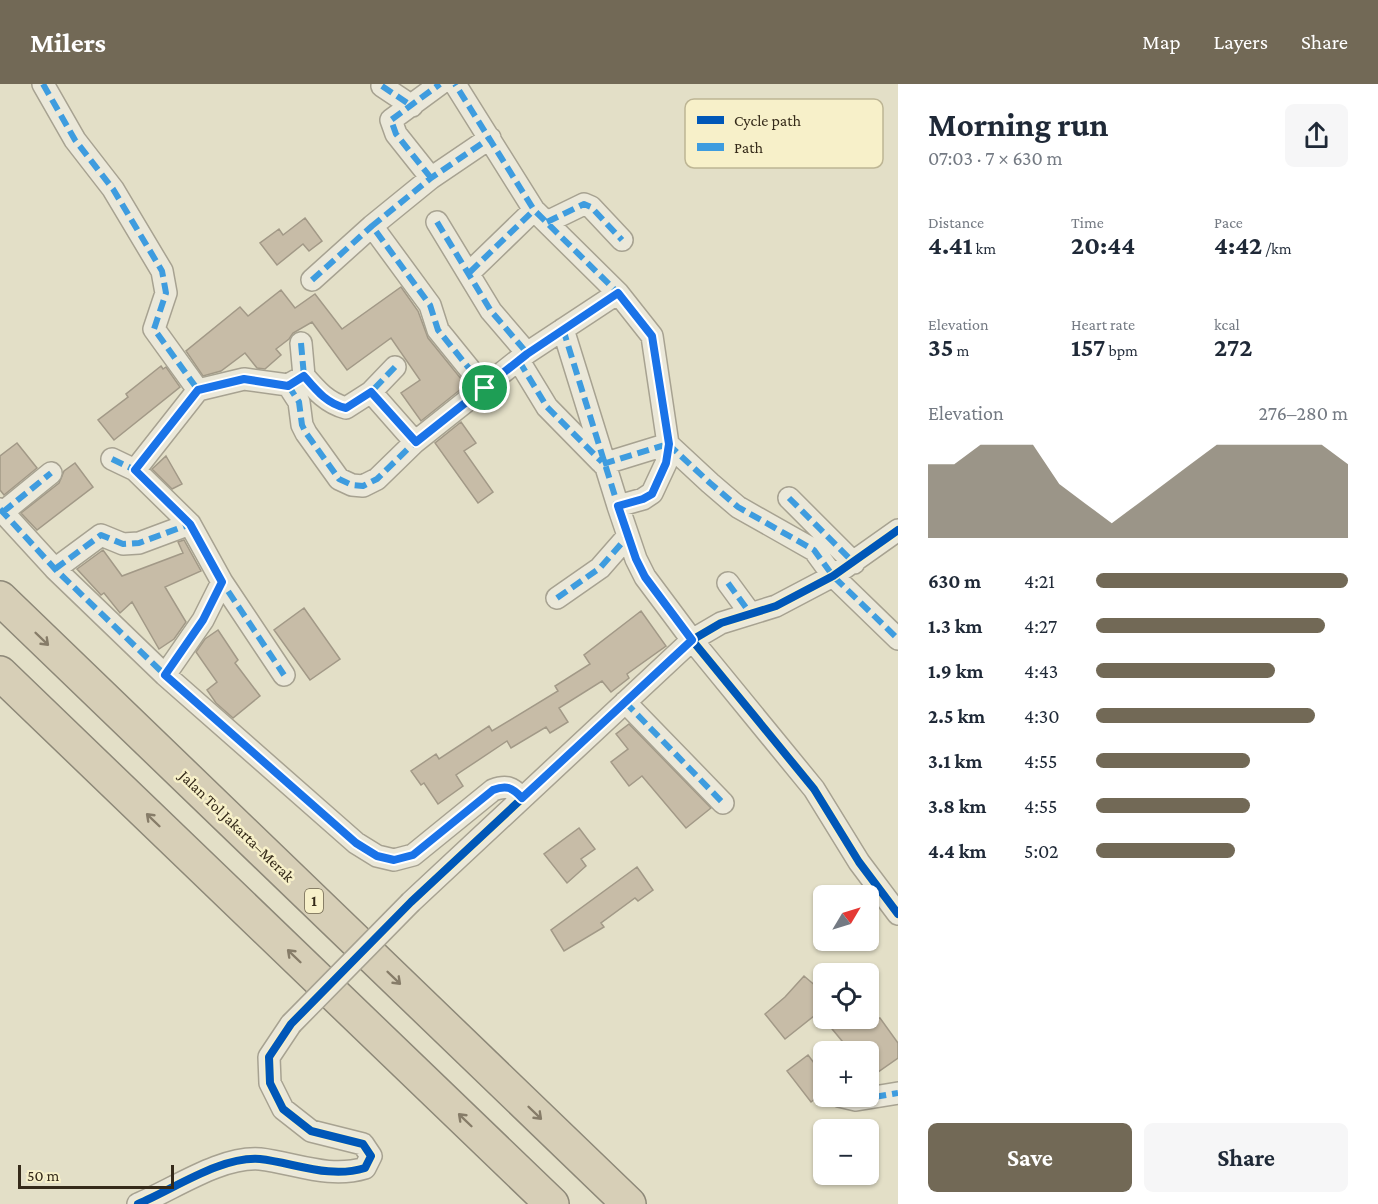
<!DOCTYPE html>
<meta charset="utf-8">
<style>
:root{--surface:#fff;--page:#f6f6f7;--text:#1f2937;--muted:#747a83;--accent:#726956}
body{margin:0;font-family:"Crimson Pro",serif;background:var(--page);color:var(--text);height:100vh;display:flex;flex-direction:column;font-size:22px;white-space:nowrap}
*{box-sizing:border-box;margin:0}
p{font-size:20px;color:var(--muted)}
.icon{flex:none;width:33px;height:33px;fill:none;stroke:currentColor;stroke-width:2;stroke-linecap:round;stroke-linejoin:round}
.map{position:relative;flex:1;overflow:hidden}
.drawer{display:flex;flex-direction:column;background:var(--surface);width:480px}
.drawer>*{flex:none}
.needle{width:39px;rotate:52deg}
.tools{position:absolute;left:813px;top:801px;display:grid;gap:12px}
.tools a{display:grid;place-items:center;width:66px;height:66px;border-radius:9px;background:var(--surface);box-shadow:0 2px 4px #0004;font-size:30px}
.scale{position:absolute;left:18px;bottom:15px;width:156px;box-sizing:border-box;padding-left:6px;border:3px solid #352a19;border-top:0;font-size:16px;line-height:21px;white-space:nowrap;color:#352a19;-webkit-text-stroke:4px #f7f0c9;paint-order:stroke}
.pin{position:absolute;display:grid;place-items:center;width:51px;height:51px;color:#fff;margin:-26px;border:3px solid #fff;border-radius:50%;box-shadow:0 2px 6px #0007}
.round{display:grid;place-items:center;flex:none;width:63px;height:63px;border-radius:9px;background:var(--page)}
.summary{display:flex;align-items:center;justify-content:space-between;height:102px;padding:0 30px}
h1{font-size:33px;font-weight:700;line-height:45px}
.stats{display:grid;grid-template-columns:repeat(3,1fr);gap:9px;height:102px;padding:6px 30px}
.stats div{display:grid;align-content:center}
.stats b{font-size:26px;font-weight:700}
.stats small{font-size:16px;font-weight:400}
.stats p{font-size:16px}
.chart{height:168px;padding:12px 30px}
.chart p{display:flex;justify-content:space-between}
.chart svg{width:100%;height:108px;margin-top:6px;fill:var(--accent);opacity:.7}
.cta{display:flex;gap:12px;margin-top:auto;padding:12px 30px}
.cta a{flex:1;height:69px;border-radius:9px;background:var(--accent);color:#fff;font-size:24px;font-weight:700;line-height:69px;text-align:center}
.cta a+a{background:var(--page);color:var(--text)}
ul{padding:0 30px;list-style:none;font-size:20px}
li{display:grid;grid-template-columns:96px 72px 1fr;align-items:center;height:45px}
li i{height:15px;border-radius:8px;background:var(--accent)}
header{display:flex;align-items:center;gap:36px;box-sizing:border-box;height:84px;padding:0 30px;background:var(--accent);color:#fff}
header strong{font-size:28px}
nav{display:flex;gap:33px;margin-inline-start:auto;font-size:21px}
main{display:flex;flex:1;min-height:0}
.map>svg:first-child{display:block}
.building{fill:#c7bca7;stroke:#a29987;stroke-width:1.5}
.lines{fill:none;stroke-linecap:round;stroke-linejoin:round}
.street-casing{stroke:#a7a291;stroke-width:24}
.highway-casing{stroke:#8d8878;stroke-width:36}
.street{stroke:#ebe8d9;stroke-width:21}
.highway{stroke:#d7cfb7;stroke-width:33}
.street-bridge-casing{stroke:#a7a291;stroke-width:24;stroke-linecap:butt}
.street-bridge{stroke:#ebe8d9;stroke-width:21}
.quiet{stroke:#3e9cdf;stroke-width:6;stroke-dasharray:12 6;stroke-linecap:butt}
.cycleway-casing{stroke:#f7f0c9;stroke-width:11}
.cycleway{stroke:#0057b8;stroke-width:8}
.oneway{stroke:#867c68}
.route-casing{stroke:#fff;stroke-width:12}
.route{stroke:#1a73e8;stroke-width:8}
.labels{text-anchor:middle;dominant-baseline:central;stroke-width:5;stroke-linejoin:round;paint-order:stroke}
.shield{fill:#f7f0c9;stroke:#6f654e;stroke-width:1.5}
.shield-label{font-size:15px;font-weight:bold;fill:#352a19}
.street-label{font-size:16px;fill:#352a19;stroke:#f7f0c9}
.key{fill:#f7f0c9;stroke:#bdb594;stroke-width:1.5}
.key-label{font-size:16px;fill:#352a19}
</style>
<header>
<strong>Milers</strong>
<nav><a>Map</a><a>Layers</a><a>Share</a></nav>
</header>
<main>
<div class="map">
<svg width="898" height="1120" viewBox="0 0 898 1120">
<rect width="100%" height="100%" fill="#e3dfc7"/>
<path class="building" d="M305 134 322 157 309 167 303 160 277 181 260 159 279 145 283 151Z
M401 203 418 227 428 254 466 301 421 337 401 309 420 296 391 254 347 286 312 238 293 249 289 255 276 265 281 271 265 285 257 284 245 269 221 287 203 292 186 267 240 223 248 232 281 206 295 224 315 210 342 245Z
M161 282 163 285 166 283 180 303 114 356 98 336 128 313 126 310Z
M461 338 476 359 464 367 493 408 478 419 435 359Z
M17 359 37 384 4 411 0 406V372Z
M166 372 182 400 172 405 152 385Z
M75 379 93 403 37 446 21 429 59 399 64 387Z
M184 456 201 487 165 503 186 538 174 555 159 565 132 518 120 529 104 509 101 511 77 485 103 466 122 492 183 469 178 458Z
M304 524 340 575 310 596 274 546Z
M641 527 666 562 627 590 629 594 611 608 602 597 559 624 568 638 550 649 546 643 511 664 507 657 456 691 463 702 438 720 424 699 421 701 411 687 436 670 439 675 489 642 492 647 558 607 555 602 590 580 584 571Z
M218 546 238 576 235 579 260 612 233 634 216 619 207 606 217 598 196 568 205 555Z
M629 640 711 724 686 744 642 692 629 702 611 678 628 665 616 650Z
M579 744 595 765 581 775 586 782 567 799 544 770Z
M637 783 653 806 638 817 635 814 601 839 604 843 564 867 551 846Z
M804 892 824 909V924L785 955 765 930 785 913Z
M823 934H880L898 959V974L868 995V968H828L842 957Z
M808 971 814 979 824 971V1008L811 1018 787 987Z"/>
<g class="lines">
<defs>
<path id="street" d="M43 0 75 56 113 105 162 187 166 209 154 245 198 306 244 295 288 301 304 292C316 306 327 319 346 324L371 308
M382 2 412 22
M431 94 396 50 391 36 440 0
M437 138 491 227 527 269
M547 138 584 120 591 123 622 156
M470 188 534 126
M312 196 372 142
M618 209 652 252 668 360 666 379 652 409 643 415 618 422 636 475 645 493 692 556 814 705 859 778 898 830
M563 245 618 422
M301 259 304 292
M519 277 547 323 601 378
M395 283 371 308 415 358
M288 301 299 318 302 341 306 349 339 395 352 401 363 402 377 395 415 358 527 269 618 209 534 126 455 0
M485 304 438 246 430 221 372 142 431 94 490 54
M668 360 710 399 738 423 814 466 833 492 898 555
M112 375 135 386 190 440 222 498 284 591
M603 380 668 360
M135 386 198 306
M789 414 854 479
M0 425 55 485 165 591 356 759 377 772 394 776 413 771 493 706C506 701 512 703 522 714
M3 428 51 389
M55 485 101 451 123 460 139 459 190 440
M728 499 750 529
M557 514 600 484 628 452
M165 591 203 536 222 498
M625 618 723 719
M411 818 692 556 721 539 776 522 833 492 898 446
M839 1012 856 1016 898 1009
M138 1120C174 1105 221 1072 260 1075 295 1079 329 1095 365 1084L371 1072 363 1060 311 1047 283 1025 270 999 269 973 291 940"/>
<path id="highway" d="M0 514 629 1120
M0 589 552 1120"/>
</defs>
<use href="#street" class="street-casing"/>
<use href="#highway" class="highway-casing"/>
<use href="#street" class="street"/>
<use href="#highway" class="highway"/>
<defs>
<path id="street-bridge" d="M291 940 411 818"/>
</defs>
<use href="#street-bridge" class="street-bridge-casing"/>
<use href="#street-bridge" class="street-bridge"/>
<path class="quiet" d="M43 0 75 56 113 105 162 187 166 209 154 245 198 306 244 295 288 301 304 292C316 306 327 319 346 324L371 308
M382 2 412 22
M431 94 396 50 391 36 440 0
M437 138 491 227 527 269
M547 138 584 120 591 123 622 156
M470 188 534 126
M312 196 372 142
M563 245 618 422
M301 259 304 292
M519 277 547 323 602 378
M395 283 371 308 415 358
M288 301 299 318 302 341 306 349 339 395 352 401 363 402 377 395 415 358 527 269 618 209 534 126 455 0
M485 304 438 246 430 221 372 142 431 94 490 54
M668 360 710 399 738 423 814 466 833 492 898 555
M112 375 135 386 190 440 222 498 284 591
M603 380 668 360
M135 386 198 306
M789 414 854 479
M0 425 55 485 165 591 356 759 377 772 394 776 413 771 493 706C506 701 512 703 522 714
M3 428 51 389
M55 485 101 451 123 460 139 459 190 440
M728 499 750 529
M557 514 600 484 628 452
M165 591 203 536 222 498
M625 618 723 719
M839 1012 856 1016 898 1009"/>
<defs>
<path id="cycleway" d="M618 209 652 252 668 360 666 379 652 409 643 415 618 422 636 475 645 493 692 556 814 705 859 778 898 830
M138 1120C174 1105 221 1072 260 1075 295 1079 329 1095 365 1084L371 1072 363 1060 311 1047 283 1025 270 999 269 973 291 940 411 818 692 556 721 539 776 522 833 492 898 446"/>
</defs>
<use href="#cycleway" class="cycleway-casing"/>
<use href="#cycleway" class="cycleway"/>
</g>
<defs><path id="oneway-shaft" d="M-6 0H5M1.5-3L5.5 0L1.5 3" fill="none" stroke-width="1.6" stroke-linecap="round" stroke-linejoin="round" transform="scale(1.5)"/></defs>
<g class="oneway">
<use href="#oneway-shaft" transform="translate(42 555) rotate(44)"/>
<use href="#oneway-shaft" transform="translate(153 736) rotate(-136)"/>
<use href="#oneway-shaft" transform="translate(294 872) rotate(-136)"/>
<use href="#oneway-shaft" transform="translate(394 894) rotate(44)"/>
<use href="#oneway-shaft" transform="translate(535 1029) rotate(44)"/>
<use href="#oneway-shaft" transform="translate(465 1036) rotate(-136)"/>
</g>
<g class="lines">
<defs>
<path id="route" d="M618 209 652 252 669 360 666 379 652 410 643 415 618 422 636 475 645 493 692 556 522 714C512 703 506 701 493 706L413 771 394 776 377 772 356 759 165 591 203 536 222 498 190 440 135 386 198 306 244 295 288 302 304 292C316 306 327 320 346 324L371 308 416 358 527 270Z"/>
</defs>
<use href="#route" class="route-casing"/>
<use href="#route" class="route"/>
</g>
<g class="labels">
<rect class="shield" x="305" y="805" width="18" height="24" rx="4.5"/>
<g class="shield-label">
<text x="314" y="817">1</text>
</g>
<g class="street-label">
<text transform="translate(237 742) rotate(44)">Jalan Tol Jakarta–Merak</text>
</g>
</g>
<rect x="685" y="15" width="198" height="69" rx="9" class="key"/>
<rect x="697" y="32" width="27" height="8" fill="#0057b8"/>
<rect x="697" y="59" width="27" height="8" fill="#3e9cdf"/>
<g class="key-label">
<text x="734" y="42">Cycle path</text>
<text x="734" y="69">Path</text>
</g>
</svg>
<div class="tools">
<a><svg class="needle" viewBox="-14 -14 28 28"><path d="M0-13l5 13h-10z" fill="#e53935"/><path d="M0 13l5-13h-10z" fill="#747a83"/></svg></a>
<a><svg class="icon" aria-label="locate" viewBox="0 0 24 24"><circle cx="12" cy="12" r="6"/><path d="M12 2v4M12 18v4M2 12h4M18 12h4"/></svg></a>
<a>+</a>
<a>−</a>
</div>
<div class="scale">50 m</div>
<div class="pin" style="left:485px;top:304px;background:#1e9e55"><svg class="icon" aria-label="arrive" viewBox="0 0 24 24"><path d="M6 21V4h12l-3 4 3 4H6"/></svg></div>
</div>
<section class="drawer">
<div class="summary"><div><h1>Morning run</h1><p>07:03 · 7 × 630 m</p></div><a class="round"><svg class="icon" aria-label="share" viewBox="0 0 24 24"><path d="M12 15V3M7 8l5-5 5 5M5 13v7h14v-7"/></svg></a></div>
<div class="stats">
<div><p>Distance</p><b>4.41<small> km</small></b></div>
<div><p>Time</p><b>20:44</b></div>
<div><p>Pace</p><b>4:42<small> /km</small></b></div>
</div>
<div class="stats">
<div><p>Elevation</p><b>35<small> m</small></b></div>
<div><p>Heart rate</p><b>157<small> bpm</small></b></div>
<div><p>kcal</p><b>272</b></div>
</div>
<div class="chart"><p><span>Elevation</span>276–280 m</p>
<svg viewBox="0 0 160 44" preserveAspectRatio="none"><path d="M0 44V14L10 14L20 6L30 6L40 6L50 22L60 30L70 38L80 30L90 22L100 14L110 6L120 6L130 6L140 6L150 6L160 14V44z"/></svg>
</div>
<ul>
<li><b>630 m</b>4:21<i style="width:100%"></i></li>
<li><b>1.3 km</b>4:27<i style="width:91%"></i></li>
<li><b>1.9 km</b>4:43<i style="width:71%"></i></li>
<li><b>2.5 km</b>4:30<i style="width:87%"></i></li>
<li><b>3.1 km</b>4:55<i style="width:61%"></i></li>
<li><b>3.8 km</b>4:55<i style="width:61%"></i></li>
<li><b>4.4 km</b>5:02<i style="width:55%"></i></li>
</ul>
<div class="cta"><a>Save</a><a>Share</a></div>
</section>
</main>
